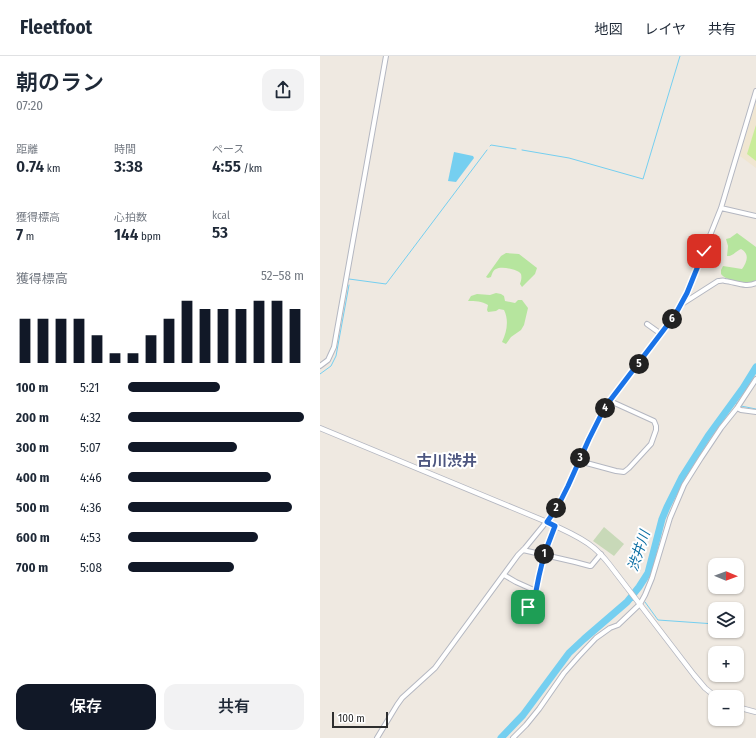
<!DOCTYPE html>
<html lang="ja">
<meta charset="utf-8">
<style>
:root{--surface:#fff;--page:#f2f2f3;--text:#1f2937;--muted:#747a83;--line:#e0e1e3;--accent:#111827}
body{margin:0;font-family:"Fira Sans Condensed","Noto Sans JP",sans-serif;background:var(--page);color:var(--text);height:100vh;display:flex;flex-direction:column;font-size:15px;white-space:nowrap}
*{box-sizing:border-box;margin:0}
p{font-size:13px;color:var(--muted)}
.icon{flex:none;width:22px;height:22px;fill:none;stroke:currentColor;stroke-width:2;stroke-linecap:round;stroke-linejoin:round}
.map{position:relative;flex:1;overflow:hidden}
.side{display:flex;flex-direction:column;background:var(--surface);width:320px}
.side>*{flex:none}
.needle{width:26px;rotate:91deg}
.fabs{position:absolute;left:388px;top:502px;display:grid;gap:8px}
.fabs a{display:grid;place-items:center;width:36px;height:36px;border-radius:8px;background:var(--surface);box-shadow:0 1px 3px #0004;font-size:20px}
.scale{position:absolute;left:12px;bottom:10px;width:56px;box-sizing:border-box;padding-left:4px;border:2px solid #2e2e2e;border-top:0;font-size:11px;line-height:14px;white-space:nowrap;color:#2e2e2e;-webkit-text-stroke:3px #fff;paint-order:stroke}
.pin{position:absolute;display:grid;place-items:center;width:34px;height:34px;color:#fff;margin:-17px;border-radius:8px;box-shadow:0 2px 6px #0006}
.km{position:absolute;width:20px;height:20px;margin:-10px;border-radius:50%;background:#222;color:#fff;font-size:11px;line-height:20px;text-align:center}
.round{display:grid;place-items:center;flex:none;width:42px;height:42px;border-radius:12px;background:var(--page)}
.summary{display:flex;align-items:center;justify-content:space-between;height:68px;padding:0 16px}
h1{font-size:22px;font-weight:600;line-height:30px}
.figures{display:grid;grid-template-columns:repeat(3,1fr);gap:6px;height:68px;padding:4px 16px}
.figures div{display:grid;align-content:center}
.figures b{font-size:17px;font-weight:600}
.figures small{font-size:11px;font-weight:400}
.figures p{font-size:11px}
.chart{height:112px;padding:8px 16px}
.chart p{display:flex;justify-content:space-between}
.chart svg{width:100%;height:72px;margin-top:4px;stroke:var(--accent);stroke-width:6}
.button{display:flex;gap:8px;margin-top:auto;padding:8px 16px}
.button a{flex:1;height:46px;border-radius:12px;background:var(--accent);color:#fff;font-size:16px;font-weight:600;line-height:46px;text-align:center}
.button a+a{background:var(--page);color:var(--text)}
ul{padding:0 16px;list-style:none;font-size:13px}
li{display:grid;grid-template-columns:64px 48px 1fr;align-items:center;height:30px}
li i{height:10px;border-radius:5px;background:var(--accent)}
header{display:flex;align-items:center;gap:24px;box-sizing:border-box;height:56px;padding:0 20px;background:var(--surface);border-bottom:1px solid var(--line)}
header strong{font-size:19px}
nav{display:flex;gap:22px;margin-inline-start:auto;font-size:14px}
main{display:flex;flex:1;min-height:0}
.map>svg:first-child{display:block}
.education{fill:#f0e6d1}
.green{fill:#b6e59e}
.cemetery{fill:#c8d9b8}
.pitch{fill:#c9ec9a}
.water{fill:#75cff0}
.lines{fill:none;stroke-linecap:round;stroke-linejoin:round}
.stream{stroke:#75cff0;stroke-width:1}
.river{stroke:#75cff0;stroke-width:7}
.minor-casing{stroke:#b4b7c1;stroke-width:6}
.tertiary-casing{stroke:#b4b7c1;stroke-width:6}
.minor{stroke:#fff;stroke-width:4}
.tertiary{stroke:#fff;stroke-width:4.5}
.route-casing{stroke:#fff;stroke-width:8}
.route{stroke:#1a73e8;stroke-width:5}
.labels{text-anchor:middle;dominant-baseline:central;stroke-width:4;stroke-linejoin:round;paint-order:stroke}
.water-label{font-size:14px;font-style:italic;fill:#0d6fa3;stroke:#fff}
.quarter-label{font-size:15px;font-weight:bold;fill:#4d5680;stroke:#fff}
</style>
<header>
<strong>Fleetfoot</strong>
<nav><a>地図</a><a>レイヤ</a><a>共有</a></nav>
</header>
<main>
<section class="side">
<div class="summary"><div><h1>朝のラン</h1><p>07:20</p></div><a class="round"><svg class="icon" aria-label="share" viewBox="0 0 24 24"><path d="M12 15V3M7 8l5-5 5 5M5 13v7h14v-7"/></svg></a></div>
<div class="figures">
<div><p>距離</p><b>0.74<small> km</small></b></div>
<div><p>時間</p><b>3:38</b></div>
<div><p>ペース</p><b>4:55<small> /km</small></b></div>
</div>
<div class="figures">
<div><p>獲得標高</p><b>7<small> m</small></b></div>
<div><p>心拍数</p><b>144<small> bpm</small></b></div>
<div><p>kcal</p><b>53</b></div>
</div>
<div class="chart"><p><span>獲得標高</span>52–58 m</p>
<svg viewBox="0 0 160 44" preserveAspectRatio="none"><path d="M5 44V17M15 44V17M25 44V17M35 44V17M45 44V27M55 44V38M65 44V38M75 44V27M85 44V17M95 44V6M105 44V11M115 44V11M125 44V11M135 44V6M145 44V6M155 44V11"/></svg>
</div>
<ul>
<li><b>100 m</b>5:21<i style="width:52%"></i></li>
<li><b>200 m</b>4:32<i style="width:100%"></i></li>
<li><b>300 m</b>5:07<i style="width:62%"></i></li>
<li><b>400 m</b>4:46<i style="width:81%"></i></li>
<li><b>500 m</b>4:36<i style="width:93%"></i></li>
<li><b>600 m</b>4:53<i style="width:74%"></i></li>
<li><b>700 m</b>5:08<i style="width:60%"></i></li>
</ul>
<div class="button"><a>保存</a><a>共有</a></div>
</section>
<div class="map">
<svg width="436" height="682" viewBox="0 0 436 682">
<rect width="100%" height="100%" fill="#efe9e1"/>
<path class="education" d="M436 46V112L420 100Z"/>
<path class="green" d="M417 177 436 191V224C434 225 432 227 430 227 423 228 405 224 401 218V214L403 210 422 213C427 206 430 198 421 193 416 195 412 201 407 200L408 190 406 183 410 182Z
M186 197 199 198 217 212 215 218 202 231 200 228C201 225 202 222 201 218 198 213 181 210 176 213 173 214 172 218 171 221L168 222 166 221 181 200Z
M176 237 181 238 184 240 185 245 195 247 198 244H202L208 252 204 269 201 274 191 281 186 288 182 286C187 276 189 264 184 254L179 253 176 255 168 256 167 254 168 249C162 245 155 245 148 245L151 240 157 238 170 239Z"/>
<path class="cemetery" d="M284 471 304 488 294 500 273 485Z"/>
<path class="pitch" d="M436 69V105L427 98Z"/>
<path class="water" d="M134 96 153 100 154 102 136 126 128 125Z"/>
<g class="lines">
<path class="stream" d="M170 90 171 89 196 93
M202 94 249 102 323 123 360 0
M29 223 66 228 167 94
M0 318 11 310 16 300 29 229
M413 345 417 348
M421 350 436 353
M307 546 314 544
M325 546 338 564 395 568"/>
<path class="river" d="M181 682 203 659 249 597 264 583 307 546 319 531 328 517 342 463 347 451 362 421 388 380 423 332 436 311"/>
<defs>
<path id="minor" d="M401 152 436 160
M362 248 398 225C401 225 403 224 405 225 415 226 426 232 436 227
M327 268 341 278
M0 310 8 304 14 291 66 0
M417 352 436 323
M259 405 296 415 304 416 309 412 331 388 336 374V370L334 365 290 345
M203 494 255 506 270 510H271L281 498
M184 519 196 526 216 535
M218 565 208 557C209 545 214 543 217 534 219 522 220 511 224 500 227 490 232 481 235 470
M57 682 77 649 82 642 115 612 198 499 205 492 223 470 238 450 248 430 269 383 285 351 349 268 361 248 367 237 401 152 436 35
M193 682 206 669 219 653 244 617 259 600 276 582 290 572 298 569 320 548 325 539 332 522 350 462 364 429 381 402 401 372 417 352 421 354 436 356"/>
<path id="tertiary" d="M0 372 227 466C243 474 260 480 274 492 280 497 285 503 289 508L374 619 385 632 396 641
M417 651 436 656"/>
</defs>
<use href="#minor" class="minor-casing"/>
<use href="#tertiary" class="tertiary-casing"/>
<use href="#minor" class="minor"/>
<use href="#tertiary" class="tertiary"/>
</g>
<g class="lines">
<defs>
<path id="route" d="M208 551 210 546 216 535 219 520 224 499 235 470 227 466 238 450 248 430 269 383 285 351 355 259 367 237 384 195"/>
</defs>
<use href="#route" class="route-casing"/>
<use href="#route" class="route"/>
</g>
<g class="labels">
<g class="water-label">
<text transform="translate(319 495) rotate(-72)">渋井川</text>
</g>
<g class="quarter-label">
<text x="127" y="405">古川渋井</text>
</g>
</g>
</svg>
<div class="fabs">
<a><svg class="needle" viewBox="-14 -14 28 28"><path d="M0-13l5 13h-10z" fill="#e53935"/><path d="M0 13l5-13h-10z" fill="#747a83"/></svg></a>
<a><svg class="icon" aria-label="layers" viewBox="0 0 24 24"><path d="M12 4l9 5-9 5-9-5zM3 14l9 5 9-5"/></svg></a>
<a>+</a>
<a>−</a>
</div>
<div class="scale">100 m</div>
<div class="pin" style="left:208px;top:551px;background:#1e9e55"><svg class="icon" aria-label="arrive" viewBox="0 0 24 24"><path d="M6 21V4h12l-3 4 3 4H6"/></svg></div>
<div class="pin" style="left:384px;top:195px;background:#d93025"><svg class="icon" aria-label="check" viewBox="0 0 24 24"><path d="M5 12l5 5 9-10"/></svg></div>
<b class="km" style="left:224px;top:498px">1</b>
<b class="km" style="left:236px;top:452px">2</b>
<b class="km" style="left:260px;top:402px">3</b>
<b class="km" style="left:285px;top:352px">4</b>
<b class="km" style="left:319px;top:308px">5</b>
<b class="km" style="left:352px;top:263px">6</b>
</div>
</main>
